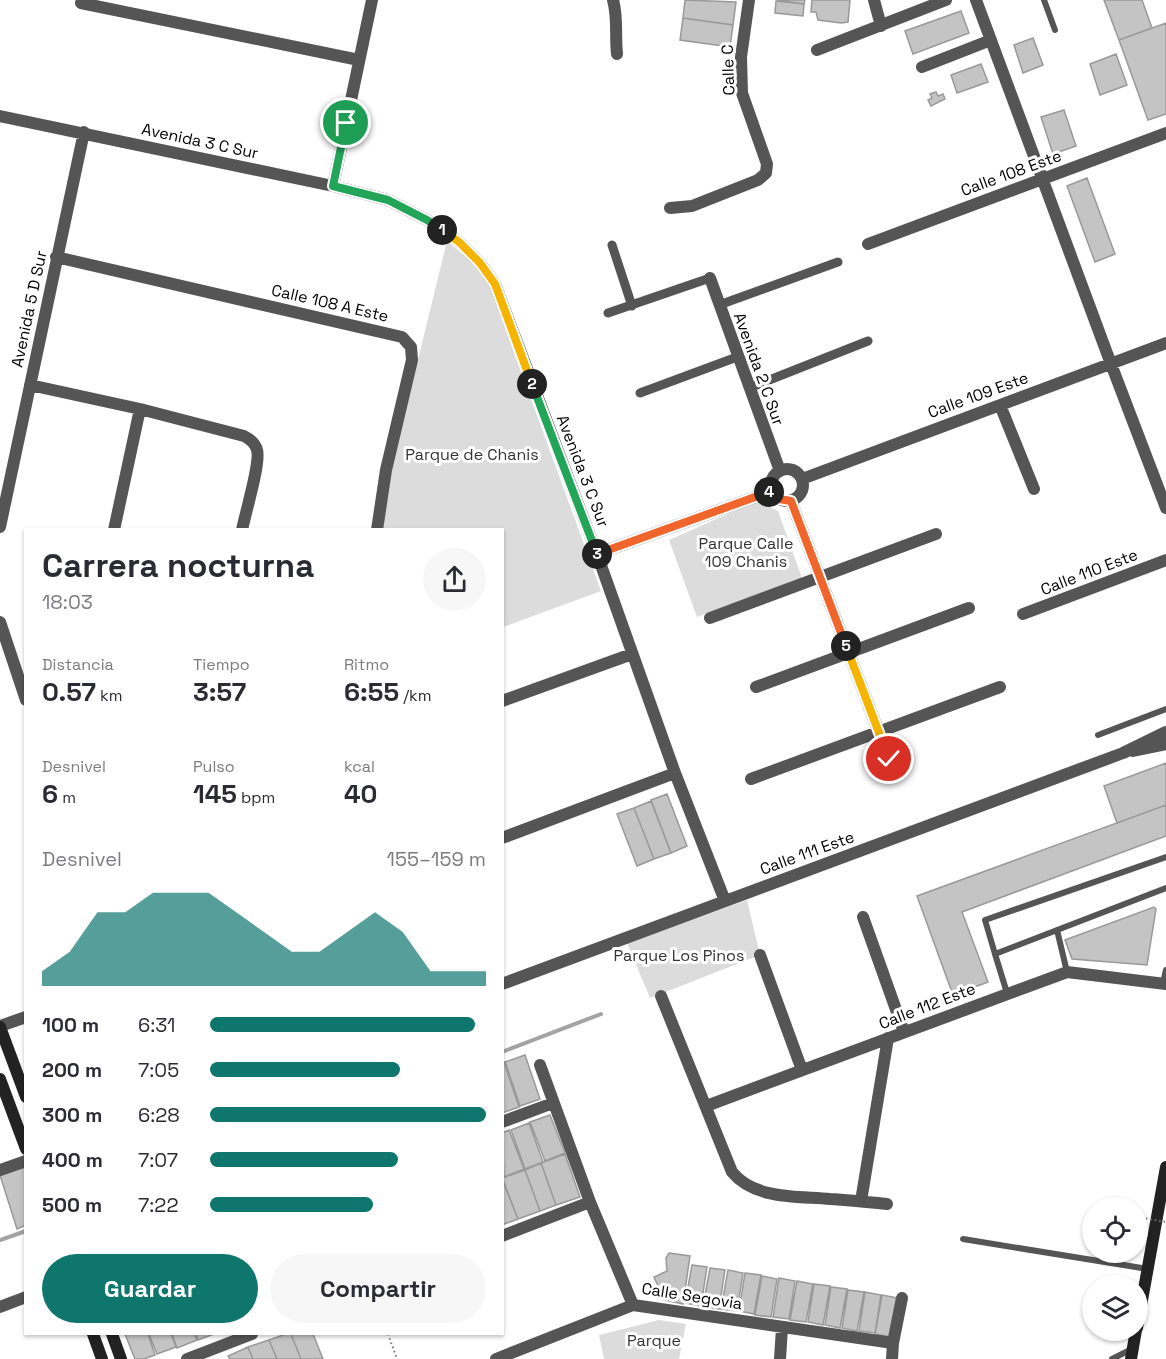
<!DOCTYPE html>
<html lang="es">
<meta charset="utf-8">
<style>
:root{--surface:#fff;--page:#f7f7f7;--text:#2b2b33;--muted:#7c7c81;--accent:#0f766e}
body{margin:0;font-family:"Space Grotesk",sans-serif;background:var(--page);color:var(--text);height:100vh;display:flex;flex-direction:column;font-size:22px;white-space:nowrap}
*{box-sizing:border-box;margin:0}
p{font-size:20px;color:var(--muted)}
.icon{flex:none;width:33px;height:33px;fill:none;stroke:currentColor;stroke-width:2;stroke-linecap:round;stroke-linejoin:round}
.map{position:relative;flex:1;overflow:hidden}
.drawer{position:absolute;left:24px;top:528px;width:480px;height:807px;display:flex;flex-direction:column;background:var(--surface);border-radius:0px;box-shadow:0 2px 4px #0004}
.drawer>*{flex:none}
.tools{position:absolute;left:1082px;top:1197px;display:grid;gap:12px}
.tools a{display:grid;place-items:center;width:66px;height:66px;border-radius:50%;background:var(--surface);box-shadow:0 2px 4px #0004;font-size:30px}
.pin{position:absolute;display:grid;place-items:center;width:51px;height:51px;color:#fff;margin:-26px;border:3px solid #fff;border-radius:50%;box-shadow:0 2px 6px #0007}
.km{position:absolute;width:30px;height:30px;margin:-15px;border-radius:50%;background:#222;color:#fff;font-size:16px;line-height:30px;text-align:center}
.round{display:grid;place-items:center;flex:none;width:63px;height:63px;border-radius:32px;background:var(--page)}
.overview{display:flex;align-items:center;justify-content:space-between;height:102px;padding:0 18px}
h1{font-size:33px;font-weight:700;line-height:45px}
.figures{display:grid;grid-template-columns:repeat(3,1fr);gap:9px;height:102px;padding:6px 18px}
.figures div{display:grid;align-content:center}
.figures b{font-size:26px;font-weight:700}
.figures small{font-size:16px;font-weight:400}
.figures p{font-size:16px}
.chart{height:168px;padding:12px 18px}
.chart p{display:flex;justify-content:space-between}
.chart svg{width:100%;height:108px;margin-top:6px;fill:var(--accent);opacity:.7}
.cta{display:flex;gap:12px;margin-top:auto;padding:12px 18px}
.cta a{flex:1;height:69px;border-radius:36px;background:var(--accent);color:#fff;font-size:24px;font-weight:700;line-height:69px;text-align:center}
.cta a+a{background:var(--page);color:var(--text)}
ul{padding:0 18px;list-style:none;font-size:20px}
li{display:grid;grid-template-columns:96px 72px 1fr;align-items:center;height:45px}
li i{height:15px;border-radius:8px;background:var(--accent)}
.map>svg:first-child{display:block}
.green{fill:#dcdcdc}
.lines{fill:none;stroke-linecap:round;stroke-linejoin:round}
.stream{stroke:#a3a3a3;stroke-width:4}
.building{fill:#c4c4c4;stroke:#999;stroke-width:1.5}
.path{stroke:#777;stroke-width:2;stroke-dasharray:1.5 3;stroke-linecap:butt}
.service{stroke:#555;stroke-width:6}
.pedestrian{stroke:#555;stroke-width:9}
.minor{stroke:#555;stroke-width:12}
.secondary{stroke:#222;stroke-width:12}
.path-bridge{stroke:#777;stroke-width:2;stroke-dasharray:1.5 3;stroke-linecap:butt}
.split-1-casing{stroke:#fff;stroke-width:12}
.split-2-casing{stroke:#fff;stroke-width:12}
.split-3-casing{stroke:#fff;stroke-width:12}
.split-4-casing{stroke:#fff;stroke-width:12}
.split-5-casing{stroke:#fff;stroke-width:12}
.split-6-casing{stroke:#fff;stroke-width:12}
.split-1{stroke:#22a559;stroke-width:8}
.split-2{stroke:#f5b400;stroke-width:8}
.split-3{stroke:#22a559;stroke-width:8}
.split-4{stroke:#f0652b;stroke-width:8}
.split-5{stroke:#f0652b;stroke-width:8}
.split-6{stroke:#f5b400;stroke-width:8}
.labels{text-anchor:middle;dominant-baseline:central;stroke-width:6;stroke-linejoin:round;paint-order:stroke}
.street-label{font-size:16px;fill:#000;stroke:#fff}
.park-label{font-size:16px;fill:#333;stroke:#fff}
</style>
<div class="map">
<svg width="1166" height="1359" viewBox="0 0 1166 1359">
<rect width="100%" height="100%" fill="#fff"/>
<path class="green" d="M447 241 469 260 490 286 601 591 503 627 502 530H382L393 462Z
M757 501 778 511 802 578 697 617 669 540Z
M747 900 760 955 650 998 627 943Z
M659 1320 686 1324 679 1359H604L599 1335Z"/>
<g class="lines">
<path class="stream" d="M502 1052 601 1014
M0 1240 26 1231"/>
</g>
<path class="building" d="M685 0 736 2 733 25 683 18Z
M777 0H805L804 4Z
M812 0H850L848 22 841 23 818 20 816 12H811Z
M1104 0H1142L1152 28 1119 40Z
M776 1 804 4 803 16 775 13Z
M961 11 969 33 913 54 905 31Z
M683 18 733 25 730 47 680 40Z
M1166 23V114L1148 120 1119 40Z
M1033 38 1043 65 1023 73 1014 45Z
M1116 54 1127 85 1100 95 1090 64Z
M981 64 988 82 957 93 951 75Z
M936 92 938 96 943 94 945 99 931 106 928 100 932 98 930 94Z
M1064 110 1076 146 1053 154 1041 117Z
M1087 178 1115 254 1095 262 1067 186Z
M1166 763V805L1117 823 1104 786Z
M667 794 687 846 671 853 651 800Z
M651 801 671 853 654 859 634 808Z
M1166 805V836L962 912 988 982 953 995 917 896Z
M634 808 654 859 637 866 617 814Z
M1154 907 1156 909 1147 965 1072 959 1065 940Z
M525 1055 540 1099 520 1106 505 1062Z
M504 1062 519 1107 502 1113V1063Z
M550 1115 565 1153 545 1161 530 1122Z
M529 1123 543 1162 525 1169 511 1130Z
M509 1130 524 1169 504 1177 502 1133Z
M565 1154 580 1197 556 1205 541 1163Z
M541 1163 556 1205 540 1211 525 1170Z
M26 1165V1225L17 1229 0 1175Z
M525 1170 540 1211 518 1219 502 1178Z
M502 1179 518 1219 502 1225Z
M669 1253 690 1256 683 1304 657 1298 659 1288 654 1277 667 1271 666 1258Z
M692 1265 707 1267 701 1306 685 1303Z
M710 1268 725 1270 719 1309 703 1306Z
M728 1270 743 1273 737 1311 721 1309Z
M745 1273 761 1275 754 1314 739 1311Z
M762 1276 777 1279 771 1317 755 1315Z
M779 1278 795 1281 789 1319 773 1317Z
M797 1281 813 1284 806 1322 790 1320Z
M814 1284 830 1286 823 1325 808 1322Z
M831 1287 847 1289 840 1328 825 1325Z
M848 1290 864 1292 857 1331 842 1328Z
M865 1292 881 1295 875 1333 859 1331Z
M882 1295 898 1298 891 1337 875 1334Z
M125 1334H148L155 1355 144 1359H135Z
M149 1334H171L176 1347 157 1354Z
M172 1334H194L197 1340 177 1348Z
M196 1334H214L198 1340Z
M286 1334H291L301 1359H277L269 1340Z
M291 1334H313L323 1359H301Z
M269 1340 277 1359H253L248 1347Z
M248 1347 253 1359H230L228 1356Z"/>
<g class="lines">
<path class="path" d="M1133 1208H1135
M1137 1223 1144 1224
M388 1334 397 1359"/>
<path class="service" d="M1044 0 1055 30
M1098 735 1166 709
M1166 857 985 920 995 954 1166 888
M1057 930 1067 972
M995 954 1007 993
M1163 983 1166 970
M963 1239 1148 1269
M1112 1359 1132 1349"/>
<path class="pedestrian" d="M612 245 632 306
M719 305 838 262
M608 313 710 278
M749 388 868 341
M640 393 737 357"/>
<path class="minor" d="M613 0C618 17 615 36 617 54
M874 0 881 26
M976 0 1111 364 1166 508
M81 3 359 60
M817 50 946 0
M922 67 991 40
M0 116 333 186 388 200 427 220 459 242 480 263 495 284 597 554 675 773 725 901
M333 186 372 0
M670 208 692 206 758 180 766 173 767 164 742 93 741 57 749 0
M868 244 1166 133
M56 257 402 337 411 347 412 360 386 470 377 530
M710 278 780 471
M30 385 140 409 244 436C250 439 255 443 257 450 261 462 245 514 242 530
M1000 405 1034 489
M771 485a16 16 0 1 1 32 0a16 16 0 1 1-32 0Z
M802 479 1166 343
M791 501 889 759
M0 527 84 132
M114 530 140 409
M597 554 772 491
M1023 614 1166 560
M710 618 936 534
M0 622 26 700
M756 687 969 608
M502 701 632 654
M1133 751 1166 744
M751 779 1000 687
M502 838 675 773
M863 917 904 1032
M760 955 802 1070
M502 984 1123 753 1166 732
M661 996 732 1172C755 1200 798 1196 830 1199 849 1200 868 1202 887 1204
M0 1026 26 1017
M540 1065 590 1202 633 1305
M706 1106 1067 972 1166 984
M502 1122 553 1103
M0 1170 26 1161
M861 1201 888 1038
M502 1236 590 1202
M0 1307 26 1297
M187 1359 252 1334
M496 1359 633 1305 893 1343
M780 1359 782 1328
M892 1359 893 1343 902 1298"/>
<path class="secondary" d="M0 1027 26 1097
M0 1079 26 1149
M1137 1328 1166 1167
M93 1334 102 1359
M112 1334 121 1359
M1131 1359 1136 1330"/>
<path class="path-bridge" d="M1137 1217 1166 1222"/>
</g>
<g class="lines">
<defs>
<path id="split-1" d="M346 123 333 186 388 200 427 220 442 230"/>
<path id="split-2" d="M442 230 459 242 480 263 495 284 532 384"/>
<path id="split-3" d="M532 384 597 554"/>
<path id="split-4" d="M597 554 769 492"/>
<path id="split-5" d="M769 492 772 491 779 499 791 501 846 646"/>
<path id="split-6" d="M846 646 889 759"/>
</defs>
<use href="#split-1" class="split-1-casing"/>
<use href="#split-2" class="split-2-casing"/>
<use href="#split-3" class="split-3-casing"/>
<use href="#split-4" class="split-4-casing"/>
<use href="#split-5" class="split-5-casing"/>
<use href="#split-6" class="split-6-casing"/>
<use href="#split-1" class="split-1"/>
<use href="#split-2" class="split-2"/>
<use href="#split-3" class="split-3"/>
<use href="#split-4" class="split-4"/>
<use href="#split-5" class="split-5"/>
<use href="#split-6" class="split-6"/>
</g>
<g class="labels">
<g class="street-label">
<text transform="translate(728 70) rotate(-92)">Calle C</text>
<text transform="translate(200 141) rotate(12)">Avenida 3 C Sur</text>
<text transform="translate(1011 173) rotate(-20)">Calle 108 Este</text>
<text transform="translate(330 303) rotate(13)">Calle 108 A Este</text>
<text transform="translate(29 309) rotate(-78)">Avenida 5 D Sur</text>
<text transform="translate(759 369) rotate(70)">Avenida 2 C Sur</text>
<text transform="translate(978 395) rotate(-20)">Calle 109 Este</text>
<text transform="translate(583 471) rotate(69)">Avenida 3 C Sur</text>
<text transform="translate(1089 572) rotate(-21)">Calle 110 Este</text>
<text transform="translate(807 853) rotate(-20)">Calle 111 Este</text>
<text transform="translate(927 1006) rotate(-21)">Calle 112 Este</text>
<text transform="translate(692 1296) rotate(9)">Calle Segovia</text>
</g>
<g class="park-label">
<text x="472" y="454">Parque de Chanis</text>
<text x="746" y="543">Parque Calle<tspan x="746" dy="18">109 Chanis</tspan></text>
<text x="679" y="955">Parque Los Pinos</text>
<text x="654" y="1340">Parque</text>
</g>
</g>
</svg>
<div class="tools">
<a><svg class="icon" aria-label="locate" viewBox="0 0 24 24"><circle cx="12" cy="12" r="6"/><path d="M12 2v4M12 18v4M2 12h4M18 12h4"/></svg></a>
<a><svg class="icon" aria-label="layers" viewBox="0 0 24 24"><path d="M12 4l9 5-9 5-9-5zM3 14l9 5 9-5"/></svg></a>
</div>
<div class="pin" style="left:346px;top:123px;background:#1e9e55"><svg class="icon" aria-label="arrive" viewBox="0 0 24 24"><path d="M6 21V4h12l-3 4 3 4H6"/></svg></div>
<div class="pin" style="left:889px;top:759px;background:#d93025"><svg class="icon" aria-label="check" viewBox="0 0 24 24"><path d="M5 12l5 5 9-10"/></svg></div>
<b class="km" style="left:442px;top:230px">1</b>
<b class="km" style="left:532px;top:384px">2</b>
<b class="km" style="left:597px;top:554px">3</b>
<b class="km" style="left:769px;top:492px">4</b>
<b class="km" style="left:846px;top:646px">5</b>
<section class="drawer">
<div class="overview"><div><h1>Carrera nocturna</h1><p>18:03</p></div><a class="round"><svg class="icon" aria-label="share" viewBox="0 0 24 24"><path d="M12 15V3M7 8l5-5 5 5M5 13v7h14v-7"/></svg></a></div>
<div class="figures">
<div><p>Distancia</p><b>0.57<small> km</small></b></div>
<div><p>Tiempo</p><b>3:57</b></div>
<div><p>Ritmo</p><b>6:55<small> /km</small></b></div>
</div>
<div class="figures">
<div><p>Desnivel</p><b>6<small> m</small></b></div>
<div><p>Pulso</p><b>145<small> bpm</small></b></div>
<div><p>kcal</p><b>40</b></div>
</div>
<div class="chart"><p><span>Desnivel</span>155–159 m</p>
<svg viewBox="0 0 160 44" preserveAspectRatio="none"><path d="M0 44V38L10 30L20 14L30 14L40 6L50 6L60 6L70 14L80 22L90 30L100 30L110 22L120 14L130 22L140 38L150 38L160 38V44z"/></svg>
</div>
<ul>
<li><b>100 m</b>6:31<i style="width:96%"></i></li>
<li><b>200 m</b>7:05<i style="width:69%"></i></li>
<li><b>300 m</b>6:28<i style="width:100%"></i></li>
<li><b>400 m</b>7:07<i style="width:68%"></i></li>
<li><b>500 m</b>7:22<i style="width:59%"></i></li>
</ul>
<div class="cta"><a>Guardar</a><a>Compartir</a></div>
</section>
</div>
